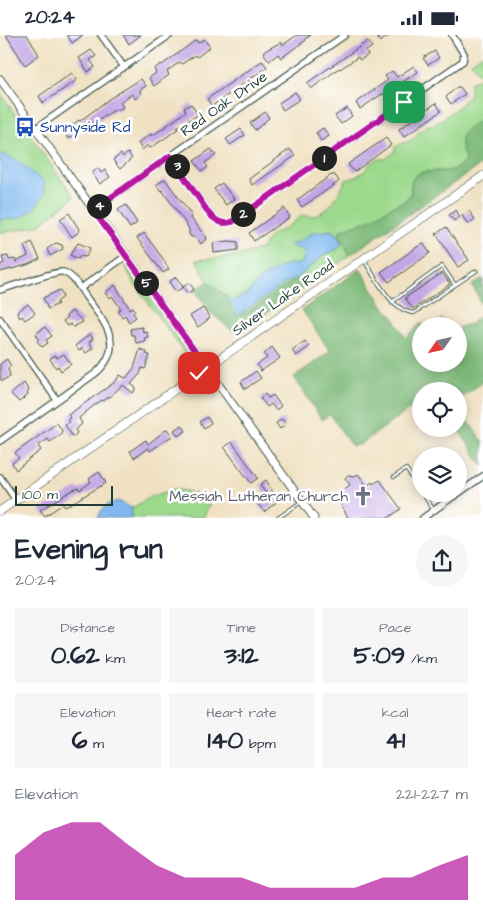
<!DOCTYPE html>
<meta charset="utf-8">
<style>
:root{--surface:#fff;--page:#f6f6f7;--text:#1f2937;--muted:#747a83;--accent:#b5179e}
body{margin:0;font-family:"Architects Daughter",sans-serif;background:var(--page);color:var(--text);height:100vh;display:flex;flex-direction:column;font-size:19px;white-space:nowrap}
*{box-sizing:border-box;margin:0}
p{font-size:16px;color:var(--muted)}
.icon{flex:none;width:28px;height:28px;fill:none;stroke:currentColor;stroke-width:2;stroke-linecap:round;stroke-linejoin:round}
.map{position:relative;height:483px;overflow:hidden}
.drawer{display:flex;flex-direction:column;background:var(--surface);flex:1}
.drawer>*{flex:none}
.needle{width:32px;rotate:236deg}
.tools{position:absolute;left:412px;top:282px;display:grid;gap:10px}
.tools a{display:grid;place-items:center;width:55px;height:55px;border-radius:50%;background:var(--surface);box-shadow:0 2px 12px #0003;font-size:25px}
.scale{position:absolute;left:15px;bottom:12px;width:98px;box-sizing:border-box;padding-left:5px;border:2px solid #1f3d34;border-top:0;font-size:14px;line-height:18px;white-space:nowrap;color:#1f3d34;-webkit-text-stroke:4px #fff;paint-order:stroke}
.pin{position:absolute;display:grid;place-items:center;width:42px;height:42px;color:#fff;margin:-21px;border-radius:10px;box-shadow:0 2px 8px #0006}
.km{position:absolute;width:25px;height:25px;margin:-12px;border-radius:50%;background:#222;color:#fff;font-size:14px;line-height:25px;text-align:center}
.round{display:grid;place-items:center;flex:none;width:52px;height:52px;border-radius:26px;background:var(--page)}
.summary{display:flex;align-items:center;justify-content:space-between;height:85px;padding:0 15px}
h1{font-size:28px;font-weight:700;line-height:38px}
.figures{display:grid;grid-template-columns:repeat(3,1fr);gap:8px;height:85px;padding:5px 15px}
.figures div{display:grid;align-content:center;border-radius:0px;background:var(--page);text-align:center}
.figures b{font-size:25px;font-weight:700}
.figures small{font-size:14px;font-weight:400}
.figures p{font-size:14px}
.chart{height:140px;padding:10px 15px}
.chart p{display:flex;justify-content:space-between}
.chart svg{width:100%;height:90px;margin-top:5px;fill:var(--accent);opacity:.7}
.status{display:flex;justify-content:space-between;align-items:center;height:35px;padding:0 25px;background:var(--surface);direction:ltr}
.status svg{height:14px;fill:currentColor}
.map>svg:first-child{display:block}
.green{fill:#9cd98d;stroke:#5e8b60;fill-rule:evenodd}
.forest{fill:#7db978;stroke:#4e7b56}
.water{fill:#80b9f0;stroke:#507b92}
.building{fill:#c3a5e5}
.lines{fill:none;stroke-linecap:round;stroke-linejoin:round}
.service-casing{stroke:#3e5649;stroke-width:4.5}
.minor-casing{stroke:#3e5649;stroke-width:8}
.tertiary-casing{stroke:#3e5649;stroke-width:9}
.secondary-casing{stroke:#3e5649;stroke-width:9}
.service{stroke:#fff;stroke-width:2.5}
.minor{stroke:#fff;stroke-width:5.5}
.tertiary{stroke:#fff;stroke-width:7}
.secondary{stroke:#fff;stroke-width:8}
.route-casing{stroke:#fff;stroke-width:10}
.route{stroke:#b5179e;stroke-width:6}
.labels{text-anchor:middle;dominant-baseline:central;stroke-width:5;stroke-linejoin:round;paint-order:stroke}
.street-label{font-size:15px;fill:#1f3d34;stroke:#fff}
.transit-label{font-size:15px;fill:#164399;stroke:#fff;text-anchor:start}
.worship-label{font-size:15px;fill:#5b616d;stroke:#fff;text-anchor:end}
</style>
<div class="status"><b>20:24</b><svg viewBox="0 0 49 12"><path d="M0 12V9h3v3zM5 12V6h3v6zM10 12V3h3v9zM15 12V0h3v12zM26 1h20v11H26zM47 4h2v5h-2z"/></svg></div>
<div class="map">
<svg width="483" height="483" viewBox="0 0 483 483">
<rect width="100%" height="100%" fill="#fff"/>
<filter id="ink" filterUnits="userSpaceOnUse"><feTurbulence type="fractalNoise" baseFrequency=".02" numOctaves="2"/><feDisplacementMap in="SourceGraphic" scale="10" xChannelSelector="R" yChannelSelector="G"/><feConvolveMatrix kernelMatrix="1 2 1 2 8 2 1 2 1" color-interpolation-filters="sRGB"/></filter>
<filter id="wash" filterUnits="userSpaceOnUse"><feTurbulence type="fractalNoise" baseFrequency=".0096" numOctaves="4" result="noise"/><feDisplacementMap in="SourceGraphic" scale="20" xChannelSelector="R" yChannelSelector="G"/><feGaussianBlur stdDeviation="1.12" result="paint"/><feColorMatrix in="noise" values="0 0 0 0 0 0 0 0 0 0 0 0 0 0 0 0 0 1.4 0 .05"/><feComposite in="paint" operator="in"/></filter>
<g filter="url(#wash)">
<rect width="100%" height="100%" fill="#f0e1c2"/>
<path class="green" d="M483 19V83C473 90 459 97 461 110 462 116 465 120 465 126 462 129 457 134 452 135 439 139 407 128 411 158L405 166 393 171 370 185 341 195 340 200 350 220 308 250 300 245H295L248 277 239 281 232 277 226 261 208 247 196 225C219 223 241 222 263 213 269 199 271 200 284 194 290 191 296 185 301 181 305 180 309 182 313 181 331 176 338 160 346 145L356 142 366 135 369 130 377 124H385L395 117V112C403 106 414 108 418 97L428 90 435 89 461 70 463 66 470 60V48L481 42 471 27ZM312 198 337 199 341 204V209L337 214 324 220 298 242 285 248 242 278 236 262 248 259 260 244 287 229 295 230 302 227 305 220 303 214 291 211 290 209 298 207Z
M0 58 74 162 38 191 0 198Z
M127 231 192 324 194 327 192 328 133 247 126 232Z
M174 454C187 455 197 460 208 464L209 471 203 483H131L132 473 150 462Z"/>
<path class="forest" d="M483 83V128L350 220 340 200V195L370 185 393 171 405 166 411 158C407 128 439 140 452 135 457 134 462 129 465 126 465 120 462 116 461 110 458 96 474 90 483 83Z
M360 234 386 275 392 280 406 303 420 289 431 290 442 284 452 291H421V329H459V292L470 289 483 279V347L459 364V356H437L431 349 422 355 421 366 361 409 353 411 350 409 330 379 322 385 294 342 330 316 302 275Z
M483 243V272L472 250Z
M295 245H300L308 250 236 299 210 277 195 255 208 247C209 247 225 260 226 262 232 269 228 278 239 281L248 277Z
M459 373 483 407V431L458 394Z"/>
<path class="water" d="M3 119 18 126 44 147V160L33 175 19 183 0 185V120Z
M331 195 337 199 341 204V209L337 214 324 220 298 242 285 248 242 278 239 279 234 275 231 268 232 266 248 259 260 244 283 231 287 229 295 230 302 227 305 220 303 215 291 211 290 209 298 207 312 198Z
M118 466 132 473 131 483H98C101 473 108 468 118 466Z"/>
<g id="blocks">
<path class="building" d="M6 0H27L39 20 25 30Z
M67 0H83L72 8Z
M123 0H141L129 9Z
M297 0H311L305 4 306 5 281 23 278 19 269 26 263 17 281 7 283 10Z
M376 0H390L380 7Z
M204 4 210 12 197 22 195 20 182 29 180 27 167 36 169 40 154 51 149 43 156 38 154 34 161 29 162 30 196 5 198 8Z
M368 6 372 12 366 16 368 20 360 25 358 22 340 34 339 33 311 54 307 48Z
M91 15 96 21 90 25 95 32 88 37 79 23Z
M435 16 439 23 428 30 423 23Z
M262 26 267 32 212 71 207 64Z
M414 31 418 37 383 60 382 59 360 74 356 68 388 45 385 41 392 36 397 42Z
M72 38 77 45 43 68 39 61Z
M141 44 146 51 140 55 141 59 135 64 132 59 120 67 123 72 117 76 116 74 99 85 98 84 68 104 64 97 70 92 79 85 80 86 109 64Z
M457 52H460L465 59 451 69 446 62Z
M295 57 300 64 283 75 279 68Z
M436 68 441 76 404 102 399 94Z
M191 69 198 80 177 92 179 93 164 104 150 113 148 110 142 115 138 108 151 99 152 101 180 81 186 76 184 73Z
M347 73 352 81 341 89 335 81Z
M265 77 269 83 255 95 250 88Z
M323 93 329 101 321 106 316 98Z
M241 94 245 100 230 110 226 104Z
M386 103 391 110 354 137 348 129Z
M211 114 216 120 205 128 208 132 202 136 194 126Z
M290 114 295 121 252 150 249 144Z
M128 118 132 123 120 134 113 125 121 119 123 122Z
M98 133 101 138 105 135 110 142 100 149 92 138Z
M334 139 339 146 337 148 302 172 297 165 331 140 332 141Z
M165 144 192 181 190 182 207 203 201 209 196 202H191L189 199V195L188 192 162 155 161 156 156 150Z
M222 148 234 164 226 170 214 154Z
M126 170 137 188 130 193 118 175Z
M284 173 290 182 254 206 249 198Z
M456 175 460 182 454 186 449 180Z
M469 176 475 184 468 189 462 181Z
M69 178 80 196 72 202 60 184Z
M446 192 469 225 458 232 436 199Z
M144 198 166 228H165L169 234 163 238 137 203Z
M229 206 238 207V215L214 218 213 208Z
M32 207 40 224 27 230 0 237V230L4 228 2 222 8 221 9 225 15 224 16 227 28 221 24 211Z
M56 208 62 210 63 214 50 221 47 214Z
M78 208 90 213 86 222 79 221 78 224 70 220Z
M423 208 430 218 389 247 381 237Z
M442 238 450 249 413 274 405 263Z
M176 242 183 252 176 257 169 247Z
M189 248 194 254 188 259 183 252Z
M115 250 130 274 133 272 135 276 133 278 136 282 129 287 125 280 122 282 118 276 121 274 112 261 109 263 105 258Z
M60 255 63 262 57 267 58 269 48 274 43 263Z
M28 269 35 278 25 285 22 281 20 283 17 277Z
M203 273 210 283 198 292 190 281Z
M72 276 83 287 73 292 70 289 67 291 63 286 67 283 66 281Z
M45 292 52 301 46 305 48 308 42 312 37 306 39 304 36 299Z
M142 292 143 297 146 296 148 302 144 303 145 306 136 308 134 300H131L130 294Z
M90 299 93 304 89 307 93 313 86 318 82 313 79 316 75 311Z
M305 306 309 312 296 321 292 315Z
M272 312 280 323 261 336 257 330 267 323 264 319Z
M140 314 147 317 146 319 150 320 145 334 142 333 140 339 131 349 136 353 133 358 123 350 109 362 103 366 102 365 92 372 79 383 82 389 75 395 77 398 73 402 65 390 69 387 67 385 70 383 68 380 115 347 120 340 125 343 127 342 134 333Z
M64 319 71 329 61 336 58 331 56 333 50 324 55 320 57 323Z
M7 324 11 331 8 333 10 341 2 346 0 343V329Z
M256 336 261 343 245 354 241 347Z
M24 348 29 356 27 358 28 360 19 367 11 359Z
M265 359 268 363 273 360 281 371 276 375 271 369 267 372 260 363Z
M207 382 211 388 204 393 200 387Z
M282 384 286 389 280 394 276 388Z
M57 388 62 395 61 399 50 407 48 404 38 411 41 415 16 435 12 428 19 423 15 418Z
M182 390 186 396 178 401 174 395Z
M167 394 172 401 150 416 148 413 134 423 130 416 146 405 148 409Z
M232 407 258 443 251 448 224 412Z
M99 437 106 448 65 472 63 469 45 481 40 475 71 456 78 453 80 455 91 447 89 444Z
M358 439 367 451 372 447 373 449 380 445 401 474 388 483H348L336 460 350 450 345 443 348 440 355 441Z
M266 445 269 450H268L279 465 264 477 258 469 268 461 260 450Z"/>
</g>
</g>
<g filter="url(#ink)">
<use href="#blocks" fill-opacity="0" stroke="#3e5649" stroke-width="1"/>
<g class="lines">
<defs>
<path id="service" d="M364 225C376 243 391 276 414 278L455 250 442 231 392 267
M455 250 476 236
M394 442 406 434 421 456
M423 459 433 474
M278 483 301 467"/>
<path id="minor" d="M101 0 124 32
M35 94 170 0
M170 121 210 179C217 186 222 190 232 187L463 26 464 19 452 0
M93 175 345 0
M81 253 126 221
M0 255C10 252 58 235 63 237 73 240 80 253 86 262 105 288 126 311 96 338L0 406
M0 284 57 365
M0 442 16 465
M459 458 483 441
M423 483 457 459"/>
<path id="tertiary" d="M0 44 314 483"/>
<path id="secondary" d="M0 476 483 141"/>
</defs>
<use href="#service" class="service-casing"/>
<use href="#minor" class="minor-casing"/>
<use href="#tertiary" class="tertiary-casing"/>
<use href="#secondary" class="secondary-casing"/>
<use href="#service" class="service"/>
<use href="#minor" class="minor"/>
<use href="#tertiary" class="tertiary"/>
<use href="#secondary" class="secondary"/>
</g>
</g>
<g class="lines" filter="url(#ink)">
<defs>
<path id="route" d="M199 338 207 333 93 175 170 121 210 180C217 186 222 190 232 187L404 67"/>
</defs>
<use href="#route" class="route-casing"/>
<use href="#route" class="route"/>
</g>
<defs>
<symbol id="bus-bare" viewBox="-9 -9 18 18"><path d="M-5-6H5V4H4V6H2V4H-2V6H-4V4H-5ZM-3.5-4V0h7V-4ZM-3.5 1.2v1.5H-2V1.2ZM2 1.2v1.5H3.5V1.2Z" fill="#1a4fb4" stroke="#fff" stroke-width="2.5" paint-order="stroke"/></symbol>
<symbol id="church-bare" viewBox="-9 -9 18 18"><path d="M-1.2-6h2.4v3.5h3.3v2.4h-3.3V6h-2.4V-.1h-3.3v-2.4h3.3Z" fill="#6b7280" stroke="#fff" stroke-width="2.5" paint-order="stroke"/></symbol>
</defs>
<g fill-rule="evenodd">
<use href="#bus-bare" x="11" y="78" width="28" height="28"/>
<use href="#church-bare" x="349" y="447" width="28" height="28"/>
</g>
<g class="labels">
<g class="street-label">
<text transform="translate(224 69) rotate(-35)">Red Oak Drive</text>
<text transform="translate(283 263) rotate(-35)">Silver Lake Road</text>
</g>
<g class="transit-label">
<text x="40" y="92">Sunnyside Rd</text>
</g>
<g class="worship-label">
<text x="348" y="461">Messiah Lutheran Church</text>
</g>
</g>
</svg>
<div class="tools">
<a><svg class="needle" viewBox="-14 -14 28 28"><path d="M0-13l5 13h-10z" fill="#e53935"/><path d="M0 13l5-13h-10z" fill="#747a83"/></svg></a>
<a><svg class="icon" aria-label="locate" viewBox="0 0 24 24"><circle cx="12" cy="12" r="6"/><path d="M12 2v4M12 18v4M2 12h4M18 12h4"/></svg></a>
<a><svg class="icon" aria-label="layers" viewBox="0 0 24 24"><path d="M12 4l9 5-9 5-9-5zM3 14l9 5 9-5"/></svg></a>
</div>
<div class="scale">100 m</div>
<div class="pin" style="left:404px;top:67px;background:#1e9e55"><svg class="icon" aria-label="arrive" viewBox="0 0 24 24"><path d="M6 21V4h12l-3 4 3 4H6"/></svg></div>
<div class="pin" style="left:199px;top:338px;background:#d93025"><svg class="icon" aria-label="check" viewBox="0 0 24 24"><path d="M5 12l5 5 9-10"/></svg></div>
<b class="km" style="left:324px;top:123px">1</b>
<b class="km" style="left:243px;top:179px">2</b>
<b class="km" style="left:177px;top:131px">3</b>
<b class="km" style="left:99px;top:171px">4</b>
<b class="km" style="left:146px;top:248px">5</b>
</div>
<section class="drawer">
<div class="summary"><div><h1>Evening run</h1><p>20:24</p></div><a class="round"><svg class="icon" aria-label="share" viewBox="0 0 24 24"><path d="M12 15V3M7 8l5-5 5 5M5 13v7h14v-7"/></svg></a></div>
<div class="figures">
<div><p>Distance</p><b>0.62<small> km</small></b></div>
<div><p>Time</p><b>3:12</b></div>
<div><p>Pace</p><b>5:09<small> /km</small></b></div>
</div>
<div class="figures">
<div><p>Elevation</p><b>6<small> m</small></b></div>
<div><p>Heart rate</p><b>140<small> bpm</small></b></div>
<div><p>kcal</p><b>41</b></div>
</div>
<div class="chart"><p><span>Elevation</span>221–227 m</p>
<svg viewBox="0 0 160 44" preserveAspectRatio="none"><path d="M0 44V22L10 11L20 6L30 6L40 17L50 27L60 33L70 33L80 33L90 38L100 38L110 38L120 38L130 33L140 33L150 27L160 22V44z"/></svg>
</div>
</section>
